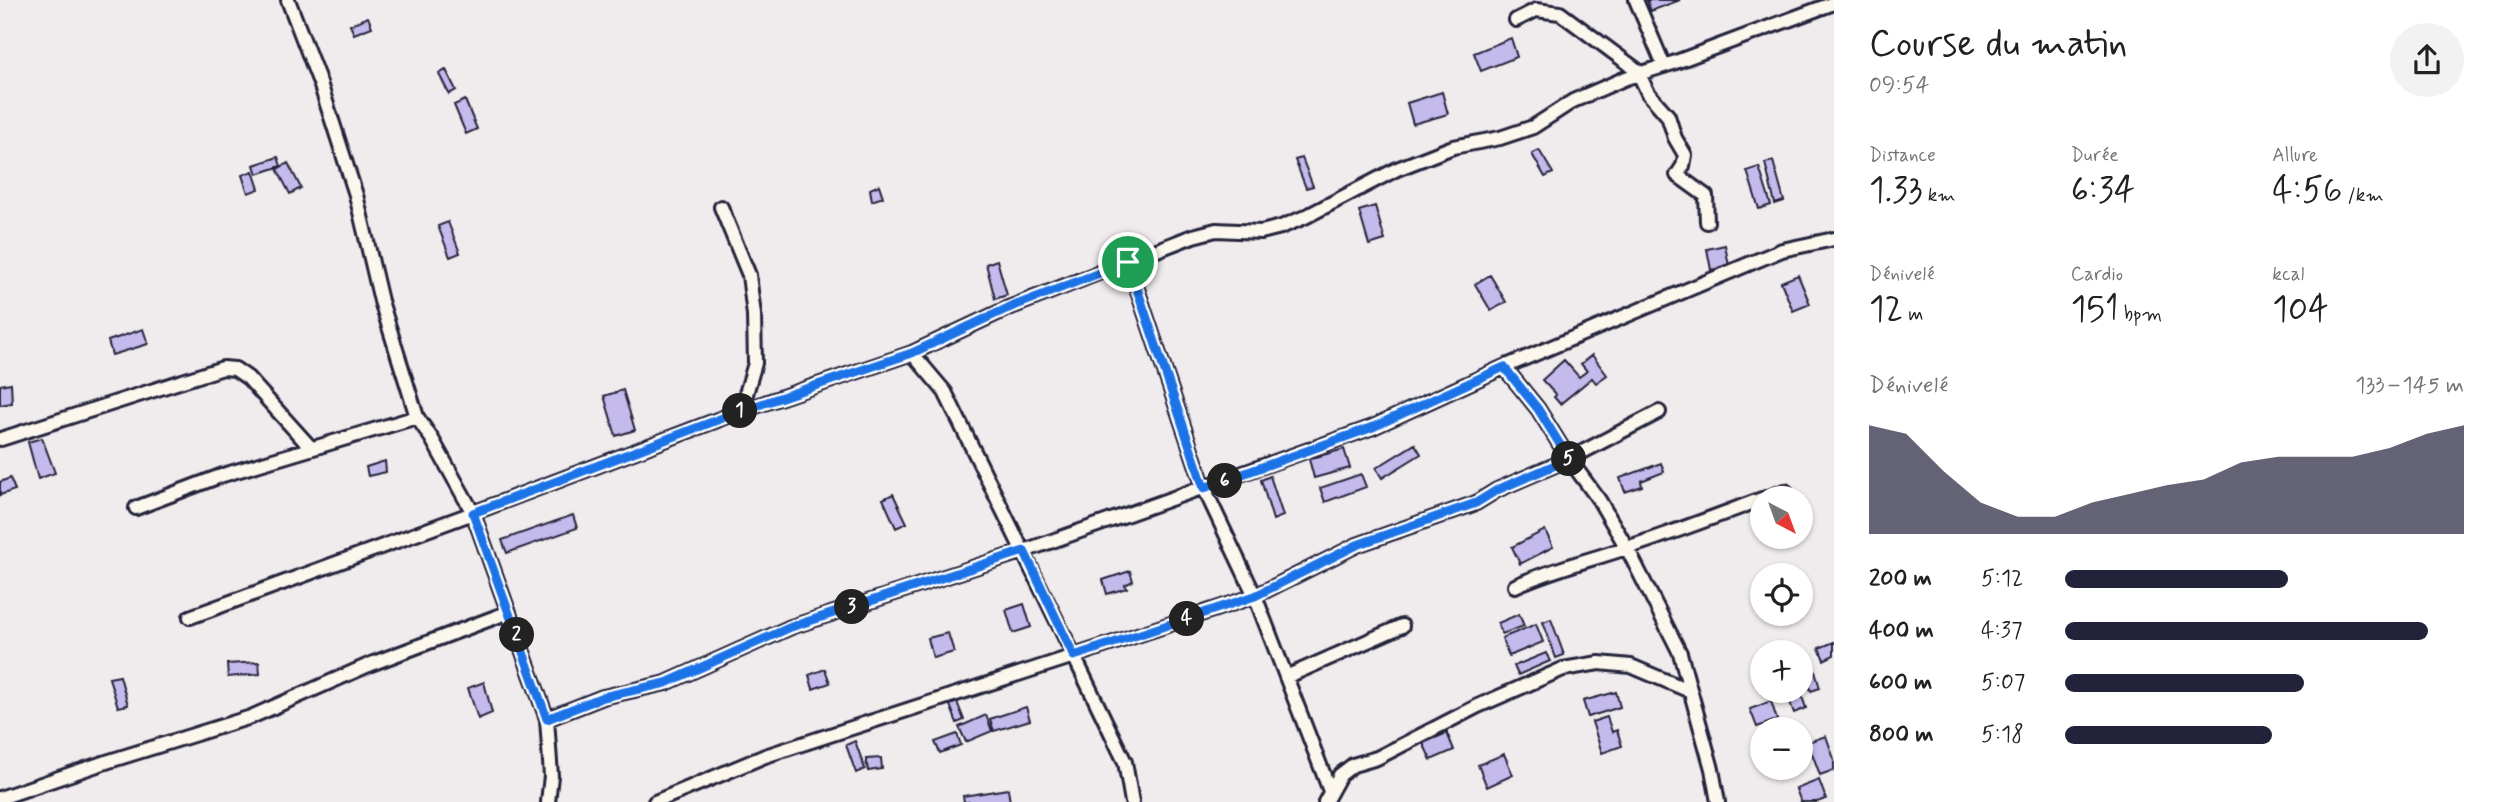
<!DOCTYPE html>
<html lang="fr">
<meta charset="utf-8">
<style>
:root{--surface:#fff;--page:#f2f2f2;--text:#202124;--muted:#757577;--accent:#22223b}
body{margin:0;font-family:Mynerve,sans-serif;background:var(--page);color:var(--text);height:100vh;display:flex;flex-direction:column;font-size:26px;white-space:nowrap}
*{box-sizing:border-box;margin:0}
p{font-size:23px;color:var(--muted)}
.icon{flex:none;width:38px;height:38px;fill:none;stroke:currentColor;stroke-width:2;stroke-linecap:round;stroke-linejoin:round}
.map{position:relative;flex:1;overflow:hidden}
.side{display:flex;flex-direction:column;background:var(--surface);width:665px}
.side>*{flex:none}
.needle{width:46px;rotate:139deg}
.tools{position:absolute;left:1750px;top:486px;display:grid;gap:14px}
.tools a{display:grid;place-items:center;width:63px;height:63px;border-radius:50%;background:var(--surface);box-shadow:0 2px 5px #0004;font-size:35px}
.pin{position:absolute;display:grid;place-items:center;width:60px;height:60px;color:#fff;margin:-30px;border:4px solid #fff;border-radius:50%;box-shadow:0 2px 7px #0007}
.km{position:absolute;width:35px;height:35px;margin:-18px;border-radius:50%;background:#222;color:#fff;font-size:19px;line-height:35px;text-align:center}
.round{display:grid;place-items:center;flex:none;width:74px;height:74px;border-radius:37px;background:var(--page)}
.headline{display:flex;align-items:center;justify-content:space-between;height:119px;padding:0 35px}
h1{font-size:38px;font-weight:600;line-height:52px}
.figures{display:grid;grid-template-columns:repeat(3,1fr);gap:10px;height:119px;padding:7px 35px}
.figures div{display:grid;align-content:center}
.figures b{font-size:35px;font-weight:600}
.figures small{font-size:19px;font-weight:400}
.figures p{font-size:19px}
.chart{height:196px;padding:14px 35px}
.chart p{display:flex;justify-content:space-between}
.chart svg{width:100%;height:126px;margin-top:7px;fill:var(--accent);opacity:.7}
ul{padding:0 35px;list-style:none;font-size:23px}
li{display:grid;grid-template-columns:112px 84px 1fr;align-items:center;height:52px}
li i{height:18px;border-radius:9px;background:var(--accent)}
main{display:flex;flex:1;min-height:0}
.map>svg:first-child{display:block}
.building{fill:#c4baec;stroke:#22223b;stroke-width:2}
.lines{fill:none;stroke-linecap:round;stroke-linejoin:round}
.street-casing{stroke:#22223b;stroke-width:18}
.street{stroke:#fbf7ec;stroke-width:12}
.route-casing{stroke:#fff;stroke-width:14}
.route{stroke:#1a73e8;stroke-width:9}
</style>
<main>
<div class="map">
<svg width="1834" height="802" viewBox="0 0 1834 802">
<rect width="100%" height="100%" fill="#f0ebec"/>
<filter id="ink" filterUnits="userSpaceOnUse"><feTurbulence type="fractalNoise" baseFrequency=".0143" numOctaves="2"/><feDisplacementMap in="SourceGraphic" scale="14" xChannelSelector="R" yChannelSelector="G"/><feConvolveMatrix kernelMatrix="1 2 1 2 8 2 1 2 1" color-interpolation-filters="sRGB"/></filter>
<g filter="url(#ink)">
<path class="building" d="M1647 0H1680L1651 11Z
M368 17 372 27 354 34 350 25Z
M1511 38 1517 57 1481 71 1474 53Z
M446 70 456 90 449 94 439 74Z
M1442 92 1448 114 1413 124 1407 103Z
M465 100 477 129 466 134 454 105Z
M1539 150 1553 173 1545 177 1532 154Z
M278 157 281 166 257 174 254 165Z
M1302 158 1313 186 1306 188 1295 160Z
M1773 161 1784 201 1775 204 1765 163Z
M288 163 301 188 290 194 277 169Z
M1759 167 1771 205 1759 209 1747 171Z
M253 171 259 189 248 193 242 175Z
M879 185 883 197 872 201 870 189Z
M1375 206 1385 240 1369 245 1359 211Z
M448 222 460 253 450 257 438 226Z
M1725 245 1729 266 1711 270 1707 249Z
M997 260 1007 295 995 299 986 264Z
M1490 275 1506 302 1491 311 1475 284Z
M1798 275 1810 304 1793 311 1781 282Z
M143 329 148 344 112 355 108 341Z
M1592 355 1607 375 1596 383 1592 378 1560 404 1554 397 1556 395 1542 380 1564 360 1579 377 1587 371 1581 364Z
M11 383 12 403 0 405V385Z
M623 390 635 430 616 436 604 396Z
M42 438 55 473 38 479 28 442Z
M1415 444 1421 454 1382 478 1376 468Z
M1344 449 1350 468 1314 478 1309 459Z
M385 461 386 472 368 476 366 467Z
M1661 463 1664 472 1641 481 1642 486 1625 492 1620 478Z
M1361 474 1366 487 1325 502 1320 488Z
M1270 476 1283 516 1273 520 1261 480Z
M10 478 15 490 0 495V482Z
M893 494 907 523 896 528 883 499Z
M573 515 577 528 507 553 502 540Z
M1545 530 1553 547 1520 564 1512 547Z
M1130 571 1133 581 1125 585 1127 588 1107 594 1103 580Z
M1024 604 1031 627 1013 633 1006 610Z
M1519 614 1524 626 1502 634 1498 623Z
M1551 619 1564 655 1556 658 1543 622Z
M1536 624 1543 642 1509 656 1502 638Z
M948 633 954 652 933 658 928 638Z
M1834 642V655L1824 660 1819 648Z
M1546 653 1550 661 1518 675 1514 666Z
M259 662 260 674 228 677 227 664Z
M1812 662 1820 688 1811 691 1802 666Z
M825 669 830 683 813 689 809 675Z
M120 676 128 705 118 707 109 678Z
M484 682 492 713 478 719 468 688Z
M1786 691H1800L1806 708 1794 713Z
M1616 692 1620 707 1588 717 1583 701Z
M1771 701 1777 720 1757 727 1750 709Z
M957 702 964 720 957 723 950 705Z
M1026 707 1030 720 994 731 990 719Z
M986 715 992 731 966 742 959 727Z
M1607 717 1612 732 1617 730 1622 746 1602 753 1592 722Z
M1447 733 1454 750 1431 760 1423 743Z
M957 734 961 745 940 753 935 742Z
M1826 736 1834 759V770L1820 775 1808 742Z
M855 741 865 769 856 773 846 745Z
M1504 754 1513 775 1487 787 1478 765Z
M881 758 882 769 868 771 866 759Z
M1819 780 1826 799 1817 802H1801L1796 789Z
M1008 789 1010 802H964L963 796Z"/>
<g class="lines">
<defs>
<path id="street" d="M288 0 320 83 356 195 381 301 417 417 432 439 473 513 547 719 551 776 548 802
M1636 0 1664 66
M1516 20 1536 10 1560 13 1637 70 1648 93 1668 116 1675 138 1685 155 1683 166 1677 175 1706 196 1707 222
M721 207 749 275 754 315 755 363 741 411
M1128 262 1204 488 1255 596 1357 545 1476 503 1497 490 1569 459 1659 412
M912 353 945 392 1074 656 1255 596 1330 791
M1504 367 1538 409 1569 459 1599 500 1627 548 1680 653 1712 769 1718 802
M1 439 223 368 235 369 248 378 311 448
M1764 499 1785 491
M136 508 223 475 417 417
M1515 586C1550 570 1587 561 1623 549 1670 534 1716 516 1762 499
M190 617 473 513 741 411 912 353 1006 309 1193 236 1216 230 1261 232 1281 227 1305 217 1397 169 1453 147 1500 138 1533 127 1573 101 1626 78 1673 63 1834 3
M1286 677 1402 626
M547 719 603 697 666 683 791 627 1024 551 1373 427 1504 367 1782 250 1834 239
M0 798 103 763 251 717 371 664 509 612
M655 802 765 756 1074 656 1125 762 1132 802
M1325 802 1340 775 1353 765 1377 758 1478 706 1563 669 1599 663 1631 666 1690 691"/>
</defs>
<use href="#street" class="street-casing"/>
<use href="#street" class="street"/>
</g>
</g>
<g class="lines" filter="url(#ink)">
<defs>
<path id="route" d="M1128 262 1204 488 1373 427 1504 367 1538 409 1569 459 1497 490 1476 503 1357 545 1255 596 1074 656 1024 551 791 627 666 683 603 697 547 719 473 513 741 411 912 353 1006 309Z"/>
</defs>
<use href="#route" class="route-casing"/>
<use href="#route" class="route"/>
</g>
</svg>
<div class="tools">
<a><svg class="needle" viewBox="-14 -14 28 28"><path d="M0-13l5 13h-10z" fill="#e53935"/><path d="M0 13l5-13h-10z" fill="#757577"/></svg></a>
<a><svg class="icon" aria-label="locate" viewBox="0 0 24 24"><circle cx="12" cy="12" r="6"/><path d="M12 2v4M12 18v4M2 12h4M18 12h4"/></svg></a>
<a>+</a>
<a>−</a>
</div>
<div class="pin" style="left:1128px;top:262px;background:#1e9e55"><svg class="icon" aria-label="arrive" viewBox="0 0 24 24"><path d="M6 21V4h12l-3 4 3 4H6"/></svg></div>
<b class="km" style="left:740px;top:411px">1</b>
<b class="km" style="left:517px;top:635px">2</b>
<b class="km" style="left:852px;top:607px">3</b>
<b class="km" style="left:1187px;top:619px">4</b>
<b class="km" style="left:1569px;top:459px">5</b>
<b class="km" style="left:1225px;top:481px">6</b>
</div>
<section class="side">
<div class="headline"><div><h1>Course du matin</h1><p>09:54</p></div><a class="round"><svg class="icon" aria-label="share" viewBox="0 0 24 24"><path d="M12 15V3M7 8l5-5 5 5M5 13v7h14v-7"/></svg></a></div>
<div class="figures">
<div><p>Distance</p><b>1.33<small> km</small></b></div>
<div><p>Durée</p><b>6:34</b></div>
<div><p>Allure</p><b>4:56<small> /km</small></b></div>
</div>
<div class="figures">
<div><p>Dénivelé</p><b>12<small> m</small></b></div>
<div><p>Cardio</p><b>151<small> bpm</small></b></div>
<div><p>kcal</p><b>104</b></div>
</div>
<div class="chart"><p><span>Dénivelé</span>133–145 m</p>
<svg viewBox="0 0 160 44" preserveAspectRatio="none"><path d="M0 44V6L10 9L20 22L30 33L40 38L50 38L60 33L70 30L80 27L90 25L100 19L110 17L120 17L130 17L140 14L150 9L160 6V44z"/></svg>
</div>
<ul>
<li><b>200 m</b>5:12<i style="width:56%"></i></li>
<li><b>400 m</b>4:37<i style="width:91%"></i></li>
<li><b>600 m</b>5:07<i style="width:60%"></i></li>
<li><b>800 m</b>5:18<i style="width:52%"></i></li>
</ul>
</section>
</main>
